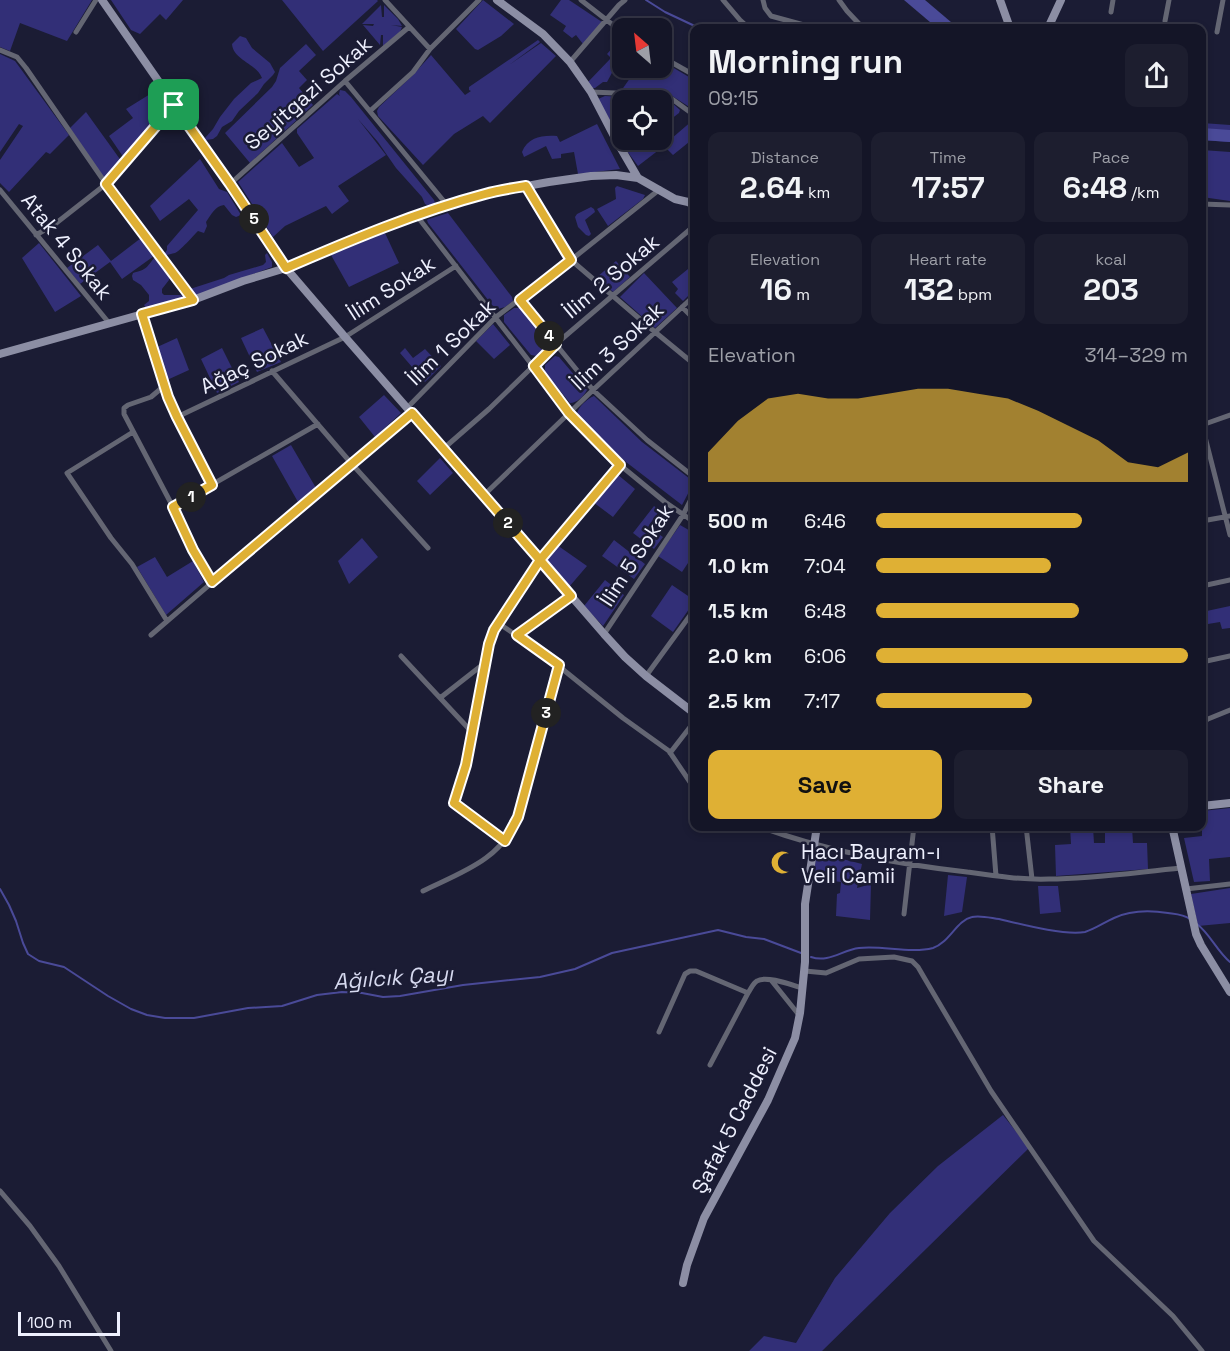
<!DOCTYPE html>
<meta charset="utf-8">
<style>
:root{--surface:#141527;--page:#1d1e2f;--text:#f1f3f6;--muted:#9d9fa7;--line:#333444;--accent:#dfb034}
body{margin:0;font-family:"Space Grotesk",sans-serif;background:var(--page);color:var(--text);height:100vh;display:flex;flex-direction:column;font-size:22px;white-space:nowrap}
*{box-sizing:border-box;margin:0}
p{font-size:20px;color:var(--muted)}
.icon{flex:none;width:33px;height:33px;fill:none;stroke:currentColor;stroke-width:2;stroke-linecap:round;stroke-linejoin:round}
.map{position:relative;flex:1;overflow:hidden}
.panel{position:absolute;left:690px;top:24px;width:516px;height:807px;display:flex;flex-direction:column;background:var(--surface);border-radius:12px;box-shadow:0 3px 9px #0003,0 0 0 2px var(--line)}
.panel>*{flex:none}
.needle{width:39px;rotate:332deg}
.buttons{position:absolute;left:612px;top:18px;display:grid;gap:12px}
.buttons a{display:grid;place-items:center;width:60px;height:60px;border-radius:12px;background:var(--surface);box-shadow:0 3px 9px #0003,0 0 0 2px var(--line);font-size:30px}
.scale{position:absolute;left:18px;bottom:15px;width:102px;box-sizing:border-box;padding-left:6px;border:3px solid #eef0fe;border-top:0;font-size:16px;line-height:21px;white-space:nowrap;color:#eef0fe;-webkit-text-stroke:4px #1b1c34;paint-order:stroke}
.pin{position:absolute;display:grid;place-items:center;width:51px;height:51px;color:#fff;margin:-26px;border-radius:12px;box-shadow:0 3px 9px #0006}
.km{position:absolute;width:30px;height:30px;margin:-15px;border-radius:50%;background:#222;color:#fff;font-size:16px;line-height:30px;text-align:center}
.round{display:grid;place-items:center;flex:none;width:63px;height:63px;border-radius:12px;background:var(--page)}
.summary{display:flex;align-items:center;justify-content:space-between;height:102px;padding:0 18px}
h1{font-size:33px;font-weight:600;line-height:45px}
.metrics{display:grid;grid-template-columns:repeat(3,1fr);gap:9px;height:102px;padding:6px 18px}
.metrics div{display:grid;align-content:center;border-radius:12px;background:var(--page);text-align:center}
.metrics b{font-size:30px;font-weight:600}
.metrics small{font-size:16px;font-weight:400}
.metrics p{font-size:16px}
.chart{height:168px;padding:12px 18px}
.chart p{display:flex;justify-content:space-between}
.chart svg{width:100%;height:108px;margin-top:6px;fill:var(--accent);opacity:.7}
.primary-button{display:flex;gap:12px;margin-top:auto;padding:12px 18px}
.primary-button a{flex:1;height:69px;border-radius:12px;background:var(--accent);color:#111;font-size:24px;font-weight:600;line-height:69px;text-align:center}
.primary-button a+a{background:var(--page);color:var(--text)}
ul{padding:0 18px;list-style:none;font-size:20px}
li{display:grid;grid-template-columns:96px 72px 1fr;align-items:center;height:45px}
li i{height:15px;border-radius:8px;background:var(--accent)}
.map>svg:first-child{display:block}
.green{fill:#322f77}
.water{fill:#4a4a98}
.lines{fill:none;stroke-linecap:round;stroke-linejoin:round}
.stream{stroke:#4a4a98;stroke-width:2}
.river{stroke:#4a4a98;stroke-width:12}
.street{stroke:#646673;stroke-width:5}
.secondary{stroke:#8c8ea4;stroke-width:8}
.route-casing{stroke:#fff;stroke-width:12}
.route{stroke:#dfb034;stroke-width:8}
.labels{text-anchor:middle;dominant-baseline:central;stroke-width:5;stroke-linejoin:round;paint-order:stroke}
.street-label{font-size:21px;fill:#eef0fe;stroke:#1b1c34}
.poi-label{font-size:21px;fill:#eef0fe;stroke:#1b1c34;text-anchor:start}
.water-label{font-size:22px;font-style:italic;fill:#d6d9ef;stroke:#1b1c34}
</style>
<div class="map">
<svg width="1230" height="1351" viewBox="0 0 1230 1351">
<rect width="100%" height="100%" fill="#1b1c34"/>
<path class="green" d="M0 0H92L67 41 20 23 10 51 0 47Z
M111 0H183L166 20 160 14 140 34 131 30Z
M282 0H377L378 1 323 51Z
M483 0 514 24 501 36 478 50 475 49 456 29Z
M561 0H569L602 22 583 44 576 35 572 38 563 31 566 26 550 15Z
M381 5 382 17H384V5L398 19 402 26 391 25 402 27 400 32 383 46V35H381L380 45 363 25 373 26 374 24H362Z
M240 36 246 38 252 48 270 63 275 72 273 75 264 84 258 93 239 111 232 121 222 127 217 136 213 139 206 140 205 138 213 129 220 117 234 99 251 83 262 78C256 63 233 60 232 44Z
M622 37V65L619 71 614 69 607 82H603L595 88H592L588 82 611 58 607 54Z
M538 40 540 42 539 43 509 65 541 43 556 56 490 123 483 116 454 134 423 165 378 116 377 111 379 107 412 76 431 55 465 95 471 91 469 90V87Z
M306 44 316 55 299 71 307 80 299 88 313 105 250 163 225 133 272 87 276 81 280 68Z
M0 54 15 61 69 135 50 154 46 152 9 192 0 183V160L23 126 19 124 0 152Z
M662 61 694 80V110L666 92 621 91 635 71 630 68H662Z
M340 90 345 91 351 97 434 200 436 206 431 207 425 204 422 197 396 168 378 142 358 119 386 155 338 186 349 201 332 214 326 206 285 226 273 237 238 182 282 143 299 167 314 158 297 133V129L337 94 340 96 339 94Z
M155 91 166 108 124 158 109 136 133 118 126 109Z
M605 96 665 99 670 101 680 110 679 113 662 126V100H622V115L610 121 598 99Z
M86 112 122 162 105 180 70 128Z
M693 120 694 121V138L673 155 664 146 638 166 627 151 633 147 628 140H659L664 145Z
M1202 123 1230 125V142L1202 140Z
M597 124 620 169 578 174 574 152 561 154V158L552 159 546 146 524 157 522 152C528 137 542 135 557 136L560 142Z
M1202 150 1230 152V201L1202 197Z
M200 159 219 189 227 192 241 215 236 217 232 215 224 205C215 206 211 215 206 222L207 226 204 233 198 231C193 236 180 251 175 253 172 254 168 254 165 256L164 254 167 250V246L198 210 189 199 160 221 150 206Z
M617 186 645 195 643 199 608 226 597 209 616 199 615 188Z
M591 207 594 209 595 212 585 220 591 234 589 236 586 235 578 227 575 217 577 214Z
M448 213 512 297 513 301 505 307 498 309 492 305 428 223 427 220 429 219Z
M385 233 399 263 349 287 331 255Z
M141 238 154 256 122 279 110 262 80 284 67 268 98 245 111 261Z
M39 243 81 296 55 312 22 258Z
M267 253 272 262V267L193 297 188 291 190 289 224 278 229 275 263 265 266 262 265 255Z
M154 258 161 261 171 275 169 280 162 289V293L164 295H181L184 298C177 302 170 303 162 304 157 306 153 309 147 310L144 305 149 301V295L141 285 133 280 132 276 133 273C146 269 145 270 154 258Z
M616 261 630 277 613 292 597 277Z
M688 269 694 277V290L683 301 675 293 678 289 672 282Z
M644 273 677 308 655 328 620 297Z
M514 308H520L549 341 548 346 537 356 531 355 504 322V315Z
M493 324 510 345 494 359 476 341Z
M263 328 281 362 257 372 241 338Z
M177 338 189 370 167 380 155 348Z
M222 348 239 382 217 393 201 359Z
M405 348 413 358 425 349 441 366 425 382 400 353Z
M555 356 559 357 587 390C584 396 577 403 570 403L545 372V365Z
M384 395 401 413 375 437 359 417Z
M594 396 642 442 694 482 682 505 626 462 610 448 577 414C578 407 587 399 594 396Z
M291 445 316 488 298 502 272 456Z
M440 458 453 473 430 495 417 481Z
M617 474 635 489 613 517 593 502Z
M654 506 660 510 648 527 663 537 654 549 633 533Z
M680 525 694 533V554L682 572 658 556Z
M362 538 378 557 349 584 338 561Z
M614 540 645 564 634 579 602 556Z
M557 545 587 566 569 587 545 558Z
M155 557 167 577 193 561 204 582 166 615 137 567Z
M605 580 624 595 603 626 584 606Z
M672 585 694 600V602L673 632 651 616Z
M1230 606V628L1222 629 1220 622 1202 625V612Z
M1230 808V857L1209 859 1210 881 1194 882 1184 838 1202 836V811Z
M1070 827H1093L1094 843H1105V827H1132L1133 843H1147L1148 869 1056 876 1055 845 1071 844Z
M823 854 862 864 857 888 871 884 870 920 836 916 837 894 840 893 841 882 813 878 816 858Z
M948 875 967 877 962 912 944 916Z
M1038 886H1058L1061 912 1040 914Z
M1230 888V923L1198 926 1191 894Z
M1003 1115 1029 1148 822 1351H749L764 1336 796 1343 835 1278 890 1213 938 1166Z"/>
<path class="water" d="M904 0H925L958 28H937Z"/>
<g class="lines">
<path class="stream" d="M646 0 665 12 699 28
M0 889 9 905 16 921 23 943 28 954 39 961 64 967 108 996 131 1009 147 1015 165 1018H194L248 1008 282 1006 317 995 342 992 362 993 383 997 400 996 463 985 540 977 575 969 612 953 718 930 746 937 764 939 801 953
M1197 924C1210 934 1217 951 1230 962
M811 957C829 963 842 950 859 948 882 945 910 954 933 948 949 943 957 920 972 917 980 915 991 918 999 919 1020 924 1065 936 1085 932 1095 929 1105 922 1114 918 1131 910 1149 910 1168 913 1175 914 1183 914 1190 919"/>
<path class="river" d="M1202 134 1230 136"/>
<path class="street" d="M385 0 430 49
M581 0 622 32
M723 0 740 20 749 28
M763 0 765 8 771 16 815 28
M839 0 847 11 863 28
M1111 12 1113 0
M1165 21 1169 0
M76 32 96 0
M1217 32 1223 0
M0 50 17 57 26 68 106 184 193 300
M662 57 694 75
M570 62 619 5 625 0
M345 81 447 205
M591 92 663 95 672 99 694 115
M370 111 413 72 430 49 479 0
M230 184 345 81 409 27
M526 186 565 252 571 260 655 332 694 364
M0 190 109 323
M688 202 694 213
M1202 204 1230 205
M417 216 569 413 620 465 665 502 694 522
M36 235 55 224 106 184 174 105
M520 300 593 390 647 440 694 477
M682 307 694 319
M142 314 168 397 177 417 212 485
M272 371 351 463 428 548
M164 386 151 397 128 405 124 408V414L173 507 193 550 212 582
M407 408 496 317 571 260 660 189
M1230 415 1202 425 1230 535
M177 417 345 337 456 266
M133 432 67 473 111 538 132 564 167 621
M443 449 489 409 556 344 694 226
M484 495 593 390 694 296
M173 507 318 424
M1202 521 1230 516
M1202 586 1230 580
M498 623 540 651 623 718 669 751 694 788
M604 634 683 515 694 493
M151 635 351 463 412 413
M517 635 571 596
M401 656 469 729 473 731
M1202 662 1230 656
M646 676 694 610
M440 698 486 662
M1202 727 1205 721 1208 719 1230 710
M670 753 694 722
M758 826C825 851 896 864 967 872 995 876 1022 880 1049 879 1093 879 1138 872 1181 868
M992 826 996 876
M1026 826 1032 879
M505 841 454 803 466 765 489 644 494 630 540 560 620 465
M1186 889 1230 884
M423 891C462 872 501 860 518 817L559 665
M904 914 914 826
M805 971 826 973 859 959 894 957 912 961 918 967 925 979 991 1091 1094 1241 1173 1316 1202 1351
M771 980 799 1015
M659 1032 685 974 690 971H696L748 993
M710 1065 748 993C751 989 753 983 757 981 766 975 792 985 802 988
M0 1191 30 1226 59 1266 111 1351"/>
<path class="secondary" d="M102 0 230 184 286 268 345 337 540 560 604 634 625 657 646 676 694 713
M497 0 543 34 570 62 591 92 616 140 638 178
M1000 0 1010 28
M1048 28 1061 0
M0 354 193 300 243 281 286 268 353 240 447 205 488 193 549 182 591 176 616 175 638 178 675 199 688 202 694 201
M1202 806 1230 803
M1172 826 1196 934 1201 945 1230 992
M683 1283 687 1265 704 1218 768 1100 795 1038 800 1013 805 962V904L817 826"/>
</g>
<g class="lines">
<defs>
<path id="route" d="M174 105 106 184 193 300 142 314 168 397 177 417 212 485 173 507 193 550 212 582 412 413 540 560 494 630 489 644 466 765 454 803 505 841 518 817 559 665 517 635 571 596 540 560 620 465 569 413 534 366 556 344 520 300 571 260 566 252 526 186C513 188 499 190 485 194 417 212 351 240 286 268L230 184 174 105"/>
</defs>
<use href="#route" class="route-casing"/>
<use href="#route" class="route"/>
</g>
<defs>
<symbol id="mosque-bare" viewBox="-9 -9 18 18"><path d="M3.5-4.9A6 6 0 1 0 3.5 4.9A5 5 0 1 1 3.5-4.9Z" fill="#dfb034" stroke="#1b1c34" stroke-width="2.5" paint-order="stroke"/></symbol>
</defs>
<g fill-rule="evenodd">
<use href="#mosque-bare" x="766" y="846" width="33" height="33"/>
</g>
<g class="labels">
<g class="street-label">
<text transform="translate(308 93) rotate(-41)">Seyitgazi Sokak</text>
<text transform="translate(67 246) rotate(51)">Atak 4 Sokak</text>
<text transform="translate(611 276) rotate(-40)">İlim 2 Sokak</text>
<text transform="translate(391 288) rotate(-33)">İlim Sokak</text>
<text transform="translate(451 342) rotate(-44)">İlim 1 Sokak</text>
<text transform="translate(617 346) rotate(-43)">İlim 3 Sokak</text>
<text transform="translate(254 362) rotate(-26)">Ağaç Sokak</text>
<text transform="translate(636 555) rotate(-57)">İlim 5 Sokak</text>
<text transform="translate(734 1120) rotate(-63)">Şafak 5 Caddesi</text>
</g>
<g class="poi-label">
<text x="801" y="851">Hacı Bayram-ı<tspan x="801" dy="24">Veli Camii</tspan></text>
</g>
<g class="water-label">
<text transform="translate(393 977) rotate(-4)">Ağılcık Çayı</text>
</g>
</g>
</svg>
<div class="buttons">
<a><svg class="needle" viewBox="-14 -14 28 28"><path d="M0-13l5 13h-10z" fill="#e53935"/><path d="M0 13l5-13h-10z" fill="#9d9fa7"/></svg></a>
<a><svg class="icon" aria-label="locate" viewBox="0 0 24 24"><circle cx="12" cy="12" r="6"/><path d="M12 2v4M12 18v4M2 12h4M18 12h4"/></svg></a>
</div>
<div class="scale">100 m</div>
<div class="pin" style="left:174px;top:105px;background:#1e9e55"><svg class="icon" aria-label="arrive" viewBox="0 0 24 24"><path d="M6 21V4h12l-3 4 3 4H6"/></svg></div>
<b class="km" style="left:191px;top:497px">1</b>
<b class="km" style="left:508px;top:523px">2</b>
<b class="km" style="left:546px;top:713px">3</b>
<b class="km" style="left:549px;top:336px">4</b>
<b class="km" style="left:254px;top:219px">5</b>
<section class="panel">
<div class="summary"><div><h1>Morning run</h1><p>09:15</p></div><a class="round"><svg class="icon" aria-label="share" viewBox="0 0 24 24"><path d="M12 15V3M7 8l5-5 5 5M5 13v7h14v-7"/></svg></a></div>
<div class="metrics">
<div><p>Distance</p><b>2.64<small> km</small></b></div>
<div><p>Time</p><b>17:57</b></div>
<div><p>Pace</p><b>6:48<small> /km</small></b></div>
</div>
<div class="metrics">
<div><p>Elevation</p><b>16<small> m</small></b></div>
<div><p>Heart rate</p><b>132<small> bpm</small></b></div>
<div><p>kcal</p><b>203</b></div>
</div>
<div class="chart"><p><span>Elevation</span>314–329 m</p>
<svg viewBox="0 0 160 44" preserveAspectRatio="none"><path d="M0 44V32L10 19L20 10L30 8L40 10L50 10L60 8L70 6L80 6L90 8L100 10L110 15L120 21L130 27L140 36L150 38L160 32V44z"/></svg>
</div>
<ul>
<li><b>500 m</b>6:46<i style="width:66%"></i></li>
<li><b>1.0 km</b>7:04<i style="width:56%"></i></li>
<li><b>1.5 km</b>6:48<i style="width:65%"></i></li>
<li><b>2.0 km</b>6:06<i style="width:100%"></i></li>
<li><b>2.5 km</b>7:17<i style="width:50%"></i></li>
</ul>
<div class="primary-button"><a>Save</a><a>Share</a></div>
</section>
</div>
